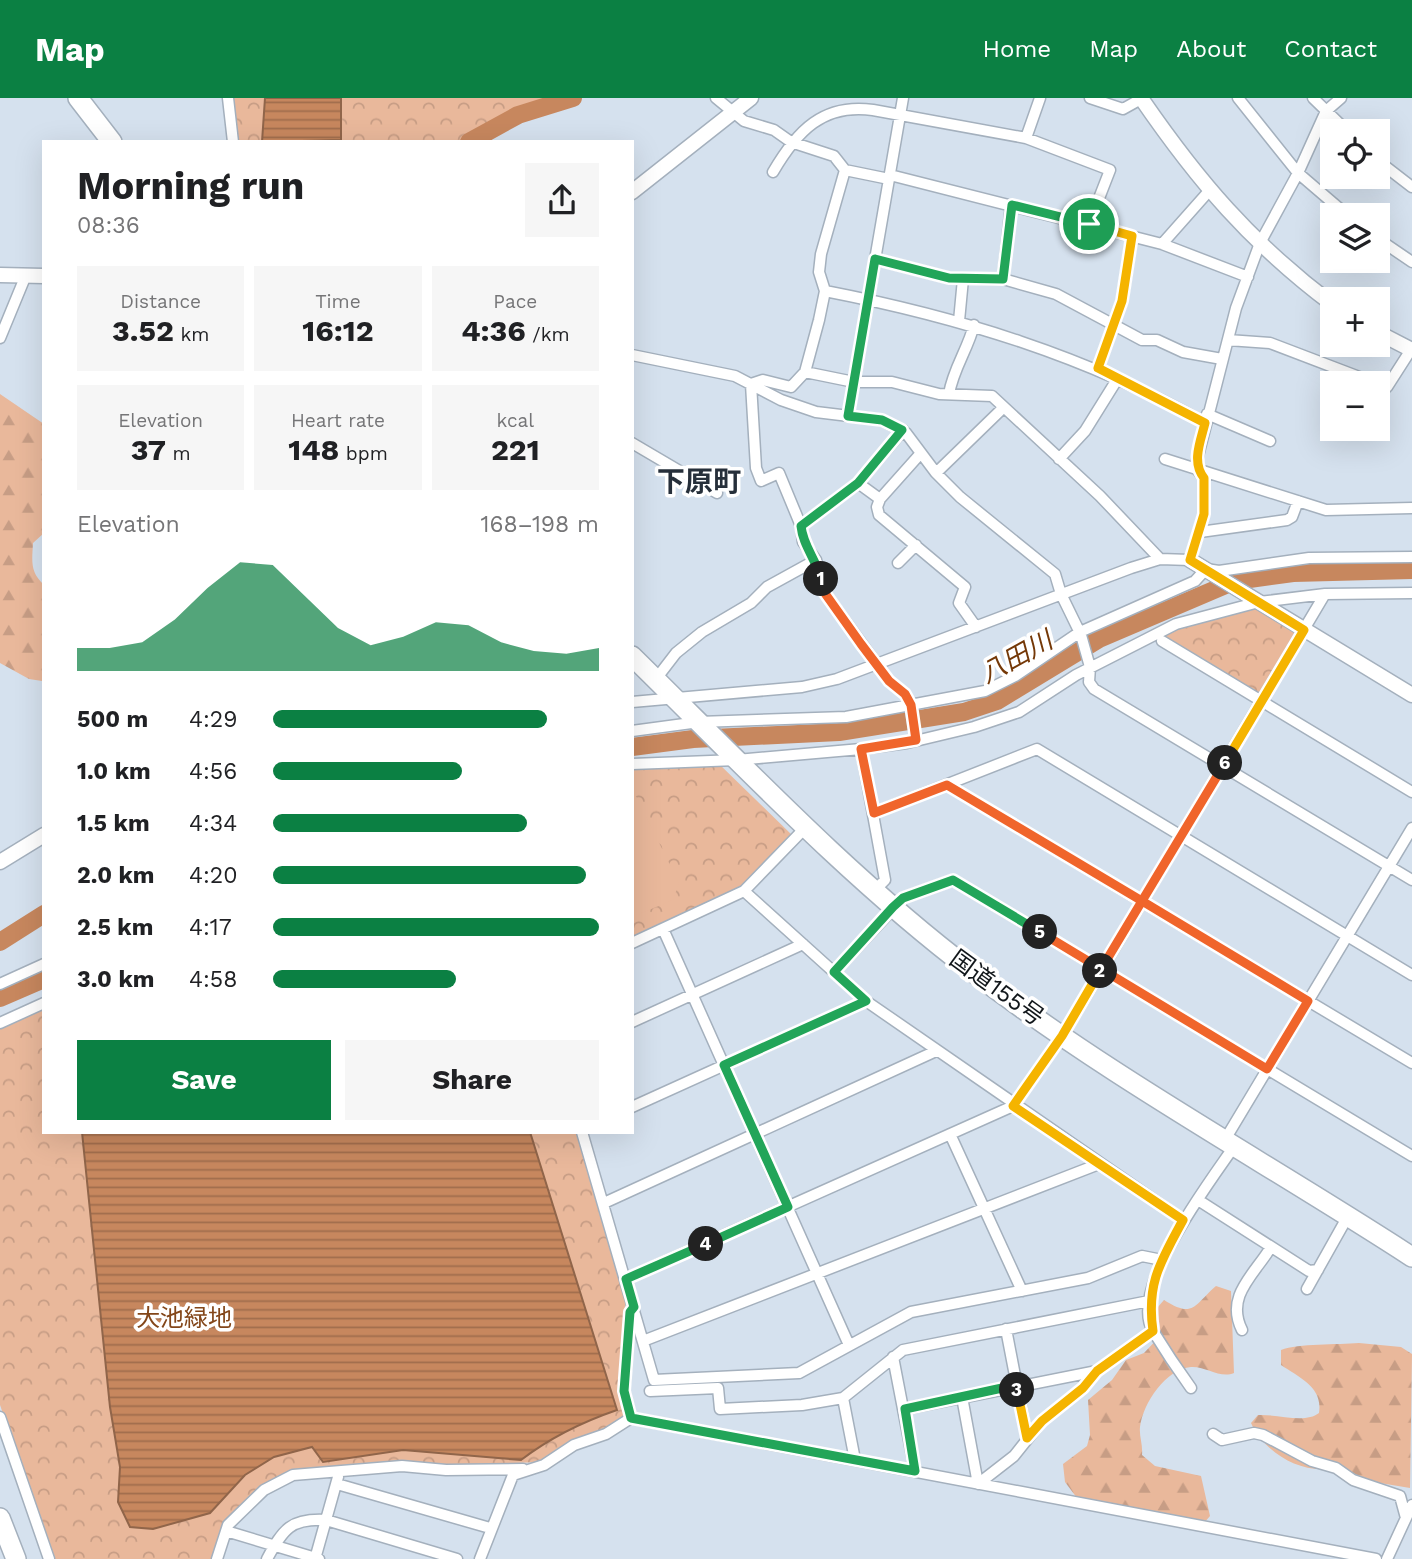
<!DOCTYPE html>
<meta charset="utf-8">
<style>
:root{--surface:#fff;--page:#f6f6f6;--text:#202124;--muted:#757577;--accent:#0b8043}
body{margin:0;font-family:"Work Sans","Noto Sans JP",sans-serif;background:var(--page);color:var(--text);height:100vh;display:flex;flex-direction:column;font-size:26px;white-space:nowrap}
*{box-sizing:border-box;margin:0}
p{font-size:23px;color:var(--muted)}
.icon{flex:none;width:38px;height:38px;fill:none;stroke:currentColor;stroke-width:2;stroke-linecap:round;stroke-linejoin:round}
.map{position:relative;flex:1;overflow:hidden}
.drawer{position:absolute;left:42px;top:42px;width:592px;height:994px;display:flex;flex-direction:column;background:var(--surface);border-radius:0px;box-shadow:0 7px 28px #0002}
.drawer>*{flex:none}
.tools{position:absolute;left:1320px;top:21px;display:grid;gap:14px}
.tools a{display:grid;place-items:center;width:70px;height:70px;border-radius:0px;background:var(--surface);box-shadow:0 7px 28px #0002;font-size:35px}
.pin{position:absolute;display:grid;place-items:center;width:60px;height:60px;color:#fff;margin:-30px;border:4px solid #fff;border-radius:50%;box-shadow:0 2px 7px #0007}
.km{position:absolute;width:35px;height:35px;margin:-18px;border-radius:50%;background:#222;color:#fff;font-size:19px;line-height:35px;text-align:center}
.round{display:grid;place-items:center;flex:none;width:74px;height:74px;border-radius:0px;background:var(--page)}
.summary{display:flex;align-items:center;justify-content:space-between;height:119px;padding:0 35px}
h1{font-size:38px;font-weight:700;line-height:52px}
.figures{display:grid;grid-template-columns:repeat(3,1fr);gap:10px;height:119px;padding:7px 35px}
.figures div{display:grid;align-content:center;border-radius:0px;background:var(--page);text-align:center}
.figures b{font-size:30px;font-weight:700}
.figures small{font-size:19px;font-weight:400}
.figures p{font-size:19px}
.chart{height:196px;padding:14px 35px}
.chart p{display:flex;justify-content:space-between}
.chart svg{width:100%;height:126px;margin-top:7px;fill:var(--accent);opacity:.7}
.primary-button{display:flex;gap:14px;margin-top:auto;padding:14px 35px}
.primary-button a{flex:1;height:80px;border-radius:0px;background:var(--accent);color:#fff;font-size:28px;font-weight:700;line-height:80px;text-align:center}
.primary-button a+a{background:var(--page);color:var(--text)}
ul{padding:0 35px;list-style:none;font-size:23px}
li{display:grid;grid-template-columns:112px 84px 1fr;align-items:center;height:52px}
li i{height:18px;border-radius:9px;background:var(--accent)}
header{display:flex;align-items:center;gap:42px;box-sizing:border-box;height:98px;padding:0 35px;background:var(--accent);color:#fff}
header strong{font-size:33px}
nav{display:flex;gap:38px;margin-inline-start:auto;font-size:24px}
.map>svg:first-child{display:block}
.forest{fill:url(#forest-firs)}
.park{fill:url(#park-crowns)}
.pitch{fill:#e9b89b}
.water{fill:url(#water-rules);stroke:#90654a;stroke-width:2}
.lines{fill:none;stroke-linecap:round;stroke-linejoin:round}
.river{stroke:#c7875e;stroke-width:18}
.street-casing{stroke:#a4b0bd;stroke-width:13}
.secondary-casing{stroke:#a4b0bd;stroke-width:17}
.highway-casing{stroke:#a4b0bd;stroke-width:22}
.street{stroke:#fff;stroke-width:10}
.secondary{stroke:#fff;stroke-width:14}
.highway{stroke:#fff;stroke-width:19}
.split-1-casing{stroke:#fff;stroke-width:14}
.split-2-casing{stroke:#fff;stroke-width:14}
.split-3-casing{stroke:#fff;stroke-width:14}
.split-4-casing{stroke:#fff;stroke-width:14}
.split-5-casing{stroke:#fff;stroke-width:14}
.split-6-casing{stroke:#fff;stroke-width:14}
.split-7-casing{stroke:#fff;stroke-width:14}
.split-1{stroke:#22a559;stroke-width:9}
.split-2{stroke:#f0652b;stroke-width:9}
.split-3{stroke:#f5b400;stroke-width:9}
.split-4{stroke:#22a559;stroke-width:9}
.split-5{stroke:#22a559;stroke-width:9}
.split-6{stroke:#f0652b;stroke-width:9}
.split-7{stroke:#f5b400;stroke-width:9}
.labels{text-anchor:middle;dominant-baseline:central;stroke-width:7;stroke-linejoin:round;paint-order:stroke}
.street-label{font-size:24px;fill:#11161a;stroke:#fff}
.park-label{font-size:24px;fill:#834619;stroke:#fff}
.water-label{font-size:26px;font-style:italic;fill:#743807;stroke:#fff}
.quarter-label{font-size:28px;font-weight:bold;fill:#262f3a;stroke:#fff}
</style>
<header>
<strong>Map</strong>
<nav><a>Home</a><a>Map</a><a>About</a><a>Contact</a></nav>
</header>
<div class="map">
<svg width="1412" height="1461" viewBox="0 0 1412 1461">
<defs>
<pattern id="forest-firs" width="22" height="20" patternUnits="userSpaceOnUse" patternTransform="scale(1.75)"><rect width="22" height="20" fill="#e9b89b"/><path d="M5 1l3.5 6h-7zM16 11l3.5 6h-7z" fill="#c79d85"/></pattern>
<pattern id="park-crowns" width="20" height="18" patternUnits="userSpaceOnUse" patternTransform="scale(1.75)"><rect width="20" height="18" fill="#e9b89b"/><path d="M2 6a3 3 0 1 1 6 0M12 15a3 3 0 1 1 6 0" fill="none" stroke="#c79d85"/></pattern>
<pattern id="water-rules" width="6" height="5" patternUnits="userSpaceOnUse" patternTransform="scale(1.75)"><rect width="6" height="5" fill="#c7875e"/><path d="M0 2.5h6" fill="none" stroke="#a06d4d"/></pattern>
</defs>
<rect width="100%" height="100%" fill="#d5e1ee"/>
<path class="forest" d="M0 296 44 326V435L33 445C32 464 30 474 44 487L42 583 29 581 0 565Z
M1216 1188 1231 1193 1234 1275C1220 1281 1206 1268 1191 1269 1166 1271 1143 1305 1140 1329 1139 1338 1143 1347 1142 1357L1155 1368 1201 1378 1210 1418 1204 1425 1146 1416 1077 1400 1065 1384 1063 1366 1087 1348 1090 1337 1088 1302 1112 1282 1126 1262 1144 1255 1161 1237 1157 1210 1164 1202C1194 1221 1194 1207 1216 1188Z
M1359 1245 1401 1249 1412 1256 1410 1390 1368 1383 1340 1368C1306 1380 1265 1356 1251 1325L1258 1317C1278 1316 1305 1326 1319 1315 1323 1289 1300 1280 1281 1267V1252C1299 1245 1337 1247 1359 1245Z"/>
<path class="park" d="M232 0H548L508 15 457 44H238Z
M1257 510 1295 533 1296 538 1259 599 1157 538 1172 531Z
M717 664 793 738 753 780 734 793 632 839V668Z
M44 908V1034H576L626 1195 620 1305 625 1320 542 1364 296 1373 239 1411 213 1461H53L0 1307V928Z"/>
<path class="pitch" d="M632 690 679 785 673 802 632 819Z"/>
<path class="water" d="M265 0H341V42L262 44Z
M82 1034H530L617 1312C582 1324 551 1339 521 1362L403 1352 323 1364 312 1349 274 1359 245 1377 210 1415 153 1431 130 1429 118 1404 120 1369 110 1309Z"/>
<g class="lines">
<path class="river" d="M469 44 518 17 573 0
M632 649 693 641 839 634 964 614 997 603 1099 541 1235 483 1293 475 1412 472
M0 844 44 816
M0 900 44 881"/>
<defs>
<path id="street" d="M228 0 233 44
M716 0 744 23 774 32 791 44 834 58 845 72 821 156 819 174 825 193 819 222 805 274 791 289 763 282 751 286 756 370 761 383 779 375 801 428 803 444 816 462 824 494 889 583 905 596 910 606 916 642
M1090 0 1123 11 1141 1
M1238 0 1298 75 1347 117
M1313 0 1347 33
M1026 40 1040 0
M1377 62 1412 89
M845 72 889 81
M773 74C797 33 823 5 873 12L1026 40 1110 72 1089 126
M890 77 1162 146 1248 179
M1377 140 1412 164
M1162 146 1209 93
M875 161 949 180 1003 181 1056 196 1142 242H1157L1183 254 1222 261
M1003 181 1011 107
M825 193C959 219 1086 258 1205 325
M959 223 963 181
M0 240 26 177
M1228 242 1270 245 1375 285
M632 257 735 278 781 302 816 314 882 322 906 335 936 375 960 399 1055 476 1061 496 1081 537 1090 569 1089 584 1094 591 1412 782
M1098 270 1122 203 1132 138
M805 274 854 284H892L939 296 992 298 1100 398 1160 461
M1377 286 1387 289 1412 250
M949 296C953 271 968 251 974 227
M1207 316 1270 343
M848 318 903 0
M632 345 717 395
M921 355 880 401 877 409 879 417 965 489 959 505 976 529
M1059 361 1085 333 1118 280
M1165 361 1326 412 1412 410
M936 375 1004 309
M858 385 880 401
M801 428 858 385 903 332
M1200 434 1287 422 1292 419 1298 403
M898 465 916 447
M1162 543 1412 694
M656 581 676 555 702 534 751 505 767 489 816 462
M632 604 802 589 837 581 1131 470 1160 461 1190 462 1204 416V380L1199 374 1197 362 1236 210 1260 145 1298 75 1326 13 1341 0
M632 633 699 624 846 619 985 593 1015 578 1080 534 1195 483 1206 471 1219 473 1309 460 1412 459
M861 651 885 782 875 792
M632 666 737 662 861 651 907 645 974 629 1019 614 1076 577 1176 526 1259 504 1325 496
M947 687 1412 965
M874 715 1037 651 1412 877
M744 793 866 903 1183 1122
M663 831 849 1247
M632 845 744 793 806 729
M834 874 903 800 953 782 1412 1058
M0 886 44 866
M632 924 803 846
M0 925 44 905
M632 1009 866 903
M582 1034 654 1282 799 1275 911 1214 1088 1180 1142 1158 1162 1162
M950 1036 1022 1193
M1226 1040 1412 730
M1198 1102 1309 1173 1318 1172
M604 1105 936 953
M626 1181 1013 1008 1062 938 1325 496 1412 495
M1307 1191 1348 1118
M1006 1231 1027 1340
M1242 1232C1225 1198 1254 1177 1271 1149
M643 1243 1099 1066
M893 1259 915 1373
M1191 1290C1178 1272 1164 1251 1153 1233 1127 1191 1212 1081 1235 1047
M650 1293 718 1290 720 1311 802 1307 843 1300 903 1252 1149 1203
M962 1299 978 1386 1014 1358 1042 1323 1083 1290 1097 1273 1153 1233
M843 1300 855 1362
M905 1311 1097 1273
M0 1319 49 1461
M631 1320 624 1293 630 1214 633 1209
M1213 1336 1222 1342 1254 1335 1263 1337 1312 1363 1336 1370 1353 1382 1400 1398 1406 1420
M337 1386 490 1430
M226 1433 319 1461
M217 1461 228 1427 264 1392 293 1377 402 1368 446 1372 523 1371
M267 1461C283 1431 291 1420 326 1422L457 1461
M315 1461 338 1379
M480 1461 513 1377 544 1367 574 1347 606 1336 631 1320 1376 1461
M1387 1461 1412 1407"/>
<path id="secondary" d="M1141 0C1198 83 1251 145 1332 206
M632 94 751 0
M0 177 44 178
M1377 234 1412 252
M1190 462 1412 597
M0 764 44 737"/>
<path id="highway" d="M78 0 112 44
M632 558C742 666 849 780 973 874 1111 980 1266 1064 1412 1159
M0 1420 16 1461"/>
</defs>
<use href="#street" class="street-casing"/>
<use href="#secondary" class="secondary-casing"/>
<use href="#highway" class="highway-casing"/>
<use href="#street" class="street"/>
<use href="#secondary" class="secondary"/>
<use href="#highway" class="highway"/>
</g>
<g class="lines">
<defs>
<path id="split-1" d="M821 481C816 461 803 448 801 428L858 385 902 332 882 322 848 318 875 161 949 180 1003 181 1012 107 1089 126"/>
<path id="split-2" d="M821 481 824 494 861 546 889 583 905 596 911 607 916 642 861 651 874 715 947 687 1142 803 1100 873"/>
<path id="split-3" d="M1017 1292 1027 1340 1042 1323 1083 1290 1097 1273 1153 1233C1146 1185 1161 1163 1183 1122L1013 1008 1062 938 1100 873"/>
<path id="split-4" d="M706 1146 626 1181 634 1209 630 1214 624 1293 631 1320 915 1373 905 1311 1016 1287 1017 1292"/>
<path id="split-5" d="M706 1146 788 1109 724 967 866 903 834 874 893 809 903 800 953 782 1040 834"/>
<path id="split-6" d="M1040 834 1267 971 1308 903 1142 803 1225 665"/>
<path id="split-7" d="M1089 126 1132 138 1122 203 1098 270 1205 325C1201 342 1191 364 1204 380V416L1190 462 1304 532 1225 665"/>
</defs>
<use href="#split-1" class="split-1-casing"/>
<use href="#split-2" class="split-2-casing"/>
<use href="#split-3" class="split-3-casing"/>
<use href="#split-4" class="split-4-casing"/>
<use href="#split-5" class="split-5-casing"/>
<use href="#split-6" class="split-6-casing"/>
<use href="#split-7" class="split-7-casing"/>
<use href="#split-1" class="split-1"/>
<use href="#split-2" class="split-2"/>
<use href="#split-3" class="split-3"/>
<use href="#split-4" class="split-4"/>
<use href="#split-5" class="split-5"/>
<use href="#split-6" class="split-6"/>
<use href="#split-7" class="split-7"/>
</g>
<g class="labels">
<g class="street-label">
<text transform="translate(997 890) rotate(36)">国道155号</text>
</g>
<g class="park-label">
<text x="184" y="1220">大池緑地</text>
</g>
<g class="water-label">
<text transform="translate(1016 559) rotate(-29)">八田川</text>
</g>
<g class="quarter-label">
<text x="699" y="383">下原町</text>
</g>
</g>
</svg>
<div class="tools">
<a><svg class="icon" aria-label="locate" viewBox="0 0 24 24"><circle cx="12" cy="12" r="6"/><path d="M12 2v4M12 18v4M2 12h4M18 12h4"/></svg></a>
<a><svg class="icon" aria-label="layers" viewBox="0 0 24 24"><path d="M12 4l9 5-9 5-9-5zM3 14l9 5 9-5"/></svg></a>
<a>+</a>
<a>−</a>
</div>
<div class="pin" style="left:1089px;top:126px;background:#1e9e55"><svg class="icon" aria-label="arrive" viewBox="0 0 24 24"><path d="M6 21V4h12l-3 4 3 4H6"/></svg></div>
<b class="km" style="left:821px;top:481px">1</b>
<b class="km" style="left:1100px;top:873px">2</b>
<b class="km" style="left:1017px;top:1292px">3</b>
<b class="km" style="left:706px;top:1146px">4</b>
<b class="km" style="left:1040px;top:834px">5</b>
<b class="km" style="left:1225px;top:665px">6</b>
<section class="drawer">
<div class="summary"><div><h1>Morning run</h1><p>08:36</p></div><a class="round"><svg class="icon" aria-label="share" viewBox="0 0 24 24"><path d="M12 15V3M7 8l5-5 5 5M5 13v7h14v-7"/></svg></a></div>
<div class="figures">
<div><p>Distance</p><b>3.52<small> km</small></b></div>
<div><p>Time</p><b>16:12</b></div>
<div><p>Pace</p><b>4:36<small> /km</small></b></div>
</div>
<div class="figures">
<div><p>Elevation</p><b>37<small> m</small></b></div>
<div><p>Heart rate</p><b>148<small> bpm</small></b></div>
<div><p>kcal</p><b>221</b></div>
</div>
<div class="chart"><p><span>Elevation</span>168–198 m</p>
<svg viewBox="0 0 160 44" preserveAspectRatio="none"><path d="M0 44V36L10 36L20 34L30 26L40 15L50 6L60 7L70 18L80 29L90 35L100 32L110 27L120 28L130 34L140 37L150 38L160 36V44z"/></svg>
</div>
<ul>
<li><b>500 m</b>4:29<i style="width:84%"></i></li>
<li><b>1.0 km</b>4:56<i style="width:58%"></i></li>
<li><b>1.5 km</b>4:34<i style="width:78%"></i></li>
<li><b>2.0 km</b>4:20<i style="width:96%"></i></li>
<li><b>2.5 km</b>4:17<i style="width:100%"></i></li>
<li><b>3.0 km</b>4:58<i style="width:56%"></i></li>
</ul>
<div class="primary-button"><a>Save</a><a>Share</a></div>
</section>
</div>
